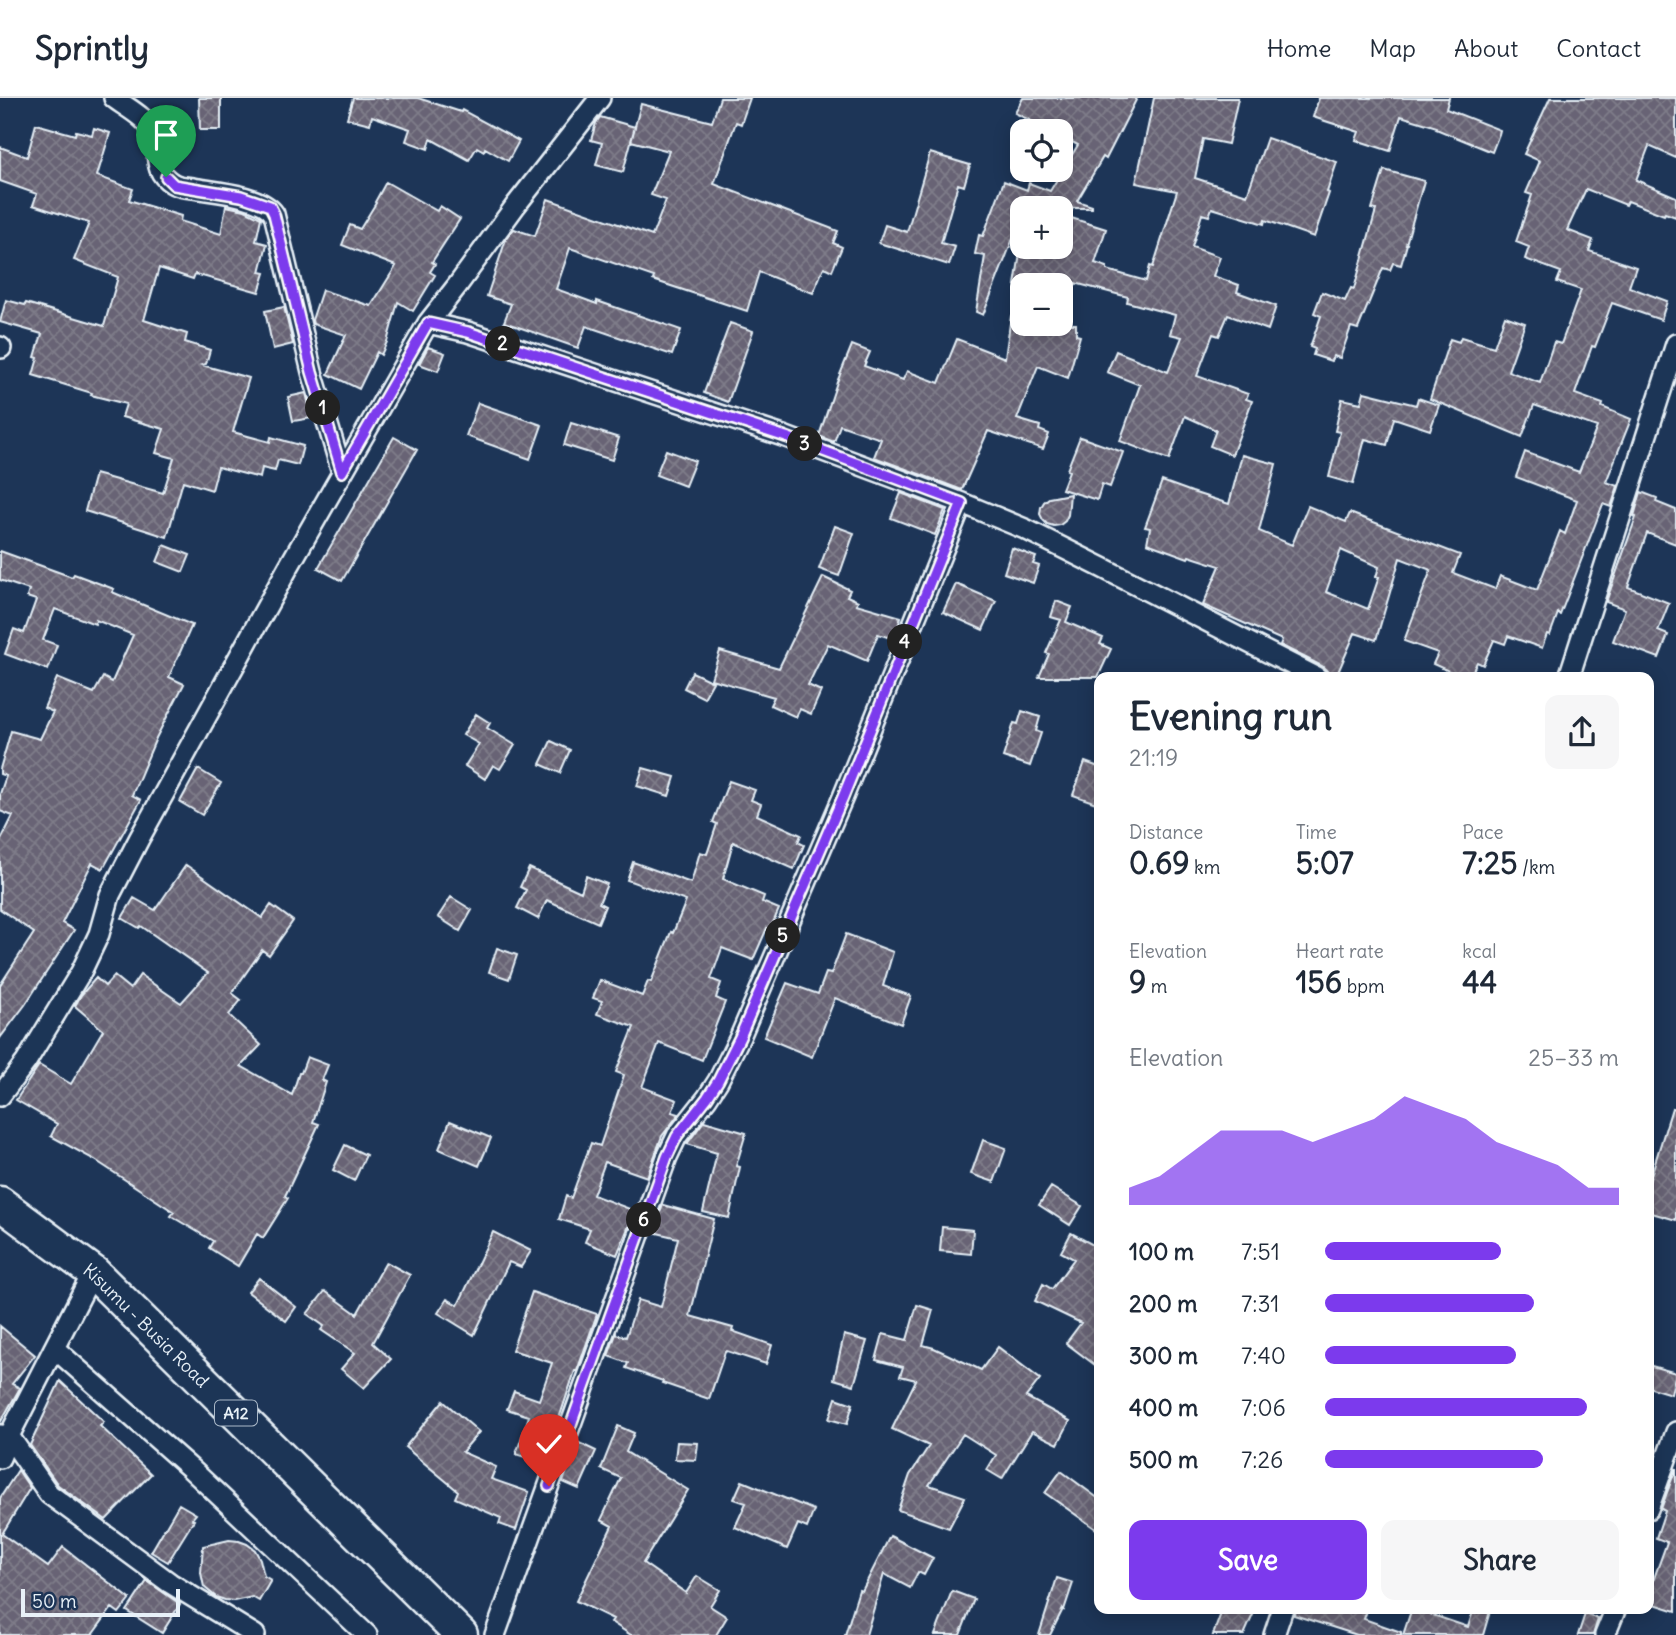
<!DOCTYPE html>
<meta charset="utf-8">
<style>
:root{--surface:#fff;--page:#f6f6f7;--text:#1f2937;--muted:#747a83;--line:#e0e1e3;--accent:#7c3aed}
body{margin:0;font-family:Delius,sans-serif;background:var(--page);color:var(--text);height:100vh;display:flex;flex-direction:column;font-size:26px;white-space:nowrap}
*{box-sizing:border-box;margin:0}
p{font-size:23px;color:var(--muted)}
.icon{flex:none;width:38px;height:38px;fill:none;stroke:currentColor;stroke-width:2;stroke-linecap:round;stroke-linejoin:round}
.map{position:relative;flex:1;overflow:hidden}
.side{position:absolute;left:1094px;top:574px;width:560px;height:942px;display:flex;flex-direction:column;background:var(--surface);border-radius:14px;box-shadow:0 4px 18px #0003}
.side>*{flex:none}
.tools{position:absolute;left:1010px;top:21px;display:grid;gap:14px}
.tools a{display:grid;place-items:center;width:63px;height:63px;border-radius:14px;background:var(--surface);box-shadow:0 4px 18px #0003;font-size:35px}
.scale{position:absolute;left:21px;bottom:18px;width:159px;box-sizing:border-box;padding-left:7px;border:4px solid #e8f1f8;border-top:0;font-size:19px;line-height:24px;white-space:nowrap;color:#e8f1f8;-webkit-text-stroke:5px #1d3557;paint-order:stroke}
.pin{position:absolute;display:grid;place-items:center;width:60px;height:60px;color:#fff;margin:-72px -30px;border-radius:50% 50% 50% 0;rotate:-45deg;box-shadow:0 0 7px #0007}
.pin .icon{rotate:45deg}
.km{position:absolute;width:35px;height:35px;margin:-18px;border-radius:50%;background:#222;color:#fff;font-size:19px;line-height:35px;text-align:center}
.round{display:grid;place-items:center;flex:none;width:74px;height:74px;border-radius:14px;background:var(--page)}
.headline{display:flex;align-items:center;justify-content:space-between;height:119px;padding:0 35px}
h1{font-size:38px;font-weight:700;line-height:52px}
.figures{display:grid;grid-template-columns:repeat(3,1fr);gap:10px;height:119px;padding:7px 35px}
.figures div{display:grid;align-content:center}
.figures b{font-size:30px;font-weight:700}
.figures small{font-size:19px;font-weight:400}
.figures p{font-size:19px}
.chart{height:196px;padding:14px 35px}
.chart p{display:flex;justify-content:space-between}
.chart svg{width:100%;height:126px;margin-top:7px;fill:var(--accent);opacity:.7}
.action{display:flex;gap:14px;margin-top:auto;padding:14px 35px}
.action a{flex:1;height:80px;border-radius:14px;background:var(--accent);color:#fff;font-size:28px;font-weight:700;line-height:80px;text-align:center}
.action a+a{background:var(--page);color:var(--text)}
ul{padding:0 35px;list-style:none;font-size:23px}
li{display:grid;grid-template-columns:112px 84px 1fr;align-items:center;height:52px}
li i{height:18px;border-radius:9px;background:var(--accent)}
header{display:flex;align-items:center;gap:42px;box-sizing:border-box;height:98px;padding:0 35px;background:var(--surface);border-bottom:2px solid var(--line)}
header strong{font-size:33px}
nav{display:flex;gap:38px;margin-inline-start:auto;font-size:24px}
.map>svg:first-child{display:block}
.building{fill:url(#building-cross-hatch);stroke:#e8f1f8;stroke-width:2;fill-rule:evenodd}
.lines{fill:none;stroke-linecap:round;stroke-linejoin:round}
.minor-casing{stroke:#e8f1f8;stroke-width:24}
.trunk-casing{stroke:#e8f1f8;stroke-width:37}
.minor{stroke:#1d3557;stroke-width:19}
.trunk{stroke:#1d3557;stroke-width:32}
.route-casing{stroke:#fff;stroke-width:14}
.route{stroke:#7c3aed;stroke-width:9}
.labels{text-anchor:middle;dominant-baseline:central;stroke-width:5;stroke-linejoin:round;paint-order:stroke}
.shield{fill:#1d3557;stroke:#abb9c8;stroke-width:2}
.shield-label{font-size:16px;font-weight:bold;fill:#e8f1f8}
.street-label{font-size:18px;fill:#e8f1f8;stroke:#1d3557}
</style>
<header>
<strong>Sprintly</strong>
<nav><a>Home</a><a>Map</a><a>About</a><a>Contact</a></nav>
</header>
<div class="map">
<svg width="1676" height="1537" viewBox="0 0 1676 1537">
<defs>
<pattern id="building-cross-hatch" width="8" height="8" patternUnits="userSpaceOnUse" patternTransform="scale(1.75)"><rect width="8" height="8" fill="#686474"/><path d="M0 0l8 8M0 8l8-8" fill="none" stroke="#7e7b89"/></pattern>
</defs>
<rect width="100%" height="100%" fill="#1d3557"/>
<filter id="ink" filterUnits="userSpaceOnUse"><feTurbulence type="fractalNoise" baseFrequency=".0143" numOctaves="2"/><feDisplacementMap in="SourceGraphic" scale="14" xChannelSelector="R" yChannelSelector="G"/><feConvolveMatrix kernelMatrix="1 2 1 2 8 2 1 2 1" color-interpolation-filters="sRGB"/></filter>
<g filter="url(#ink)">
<path class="building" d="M199 0H221V32H200Z
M353 0H418L461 14 462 12 519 43 508 63 485 50 484 53 477 49 469 62 431 41 428 51 406 43 410 31 372 18 370 26 347 20Z
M720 0H750L741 26 736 24 714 86 838 133 833 145 842 149 832 173 824 169 813 195 759 174 747 213 653 182 654 179 570 150 556 191 597 206V203L681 232 672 257 586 228 578 250 504 224 511 206 487 198 506 141 514 131 535 138 548 101 652 138 666 102 651 97 669 53 631 43 641 6 712 24Z
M1023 0H1137L1106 61 1103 59 1077 103 1092 108V110H1073L1068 119 1106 131 1095 165 1107 169V172L1146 183 1150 168 1153 169 1177 93 1136 85 1154 0H1238L1228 46 1203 41 1195 80 1247 97 1267 40 1337 64 1327 94 1329 95 1314 139 1265 122 1264 126 1212 110 1209 118 1202 116 1192 149 1220 159 1213 178 1239 187 1237 194 1276 208 1268 232 1228 217 1219 238 1213 236 1197 278 1248 296 1246 301 1252 303 1232 357 1210 348 1216 332 1185 318 1169 362 1120 343 1140 287 1107 274 1116 253 1168 274 1182 239 1170 236 1175 217 1127 204 1128 199 1075 185V187H1015L1021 149H1037L1060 153V110H1022V128H1018L983 217 976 214 985 158 975 156 979 137 983 138 1004 83 1027 92 1029 85 1050 93 1078 47 1060 38V33H1051L1015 15Z
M1319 0H1449L1446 11 1500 32 1499 36 1492 54 1436 31 1437 29 1401 18 1390 53 1356 42 1359 34 1313 19Z
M1550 0H1676V60L1649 48 1636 82 1676 99V119L1665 115 1664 117 1628 103 1626 107 1586 91 1567 132 1593 142 1589 153 1636 169 1629 189 1667 203 1661 222 1612 205 1595 249 1592 248 1575 296 1603 306 1602 309 1631 321 1606 384 1618 388 1611 409 1603 406 1560 517 1558 515 1550 537 1547 536 1542 550 1508 538 1505 546 1494 542 1483 567 1477 564 1470 579H1462L1433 566 1438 555 1404 543 1431 472 1400 460 1376 542 1355 535 1336 579H1328L1327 573 1322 568 1280 547 1282 542 1203 507 1220 468 1189 458 1188 460 1147 445 1150 430 1145 429 1162 383 1192 394 1229 406 1242 357 1276 366 1259 433 1292 447 1308 408 1346 424 1350 415 1460 457 1453 475 1495 491 1500 478 1537 492 1560 433 1565 436 1577 402 1516 379 1525 354 1579 374 1597 329 1534 307 1522 339 1430 301 1450 241 1459 244 1461 239 1494 249 1505 218 1525 225 1508 273 1540 285 1554 244 1561 246 1581 192 1557 184 1561 174 1525 161 1529 149 1516 144 1532 97 1526 95 1540 63 1524 56ZM1341 452 1379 469 1376 479H1379L1368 511 1326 494Z
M600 19 635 29 623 74 596 67 602 45 591 42 596 25Z
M36 26 75 37 76 33 92 37 94 30 110 35 97 78 133 91 129 102 181 118 180 123 221 136 226 108 245 112 261 120 256 143 267 146 260 174 265 175 259 194 195 176 193 181 159 170 144 222 187 236 185 244 210 252 206 266 202 267 249 280 233 334 270 344 271 339 303 348 298 367 278 362 275 373 262 370 260 380 218 369 212 392 183 383 167 439 85 413 95 376 163 395 174 360 156 355 164 331 122 319 126 306 91 297 92 295 33 277 38 260 35 259 42 236 0 224 6 202 25 207 26 205 104 228 118 179 74 162 89 125 33 107 37 96 0 83V49L27 59Z
M930 55 970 67 964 88 958 86 941 145 955 149 949 167 879 145 885 127 907 134Z
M1384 72 1424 83 1406 146H1407L1401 167 1393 165 1390 172 1383 170 1358 231 1351 229 1340 260 1333 258 1331 263 1313 257 1315 251 1310 249 1321 218 1314 215 1322 194 1345 203 1351 190 1354 191 1376 112 1372 111Z
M386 84 437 113 440 108 460 121 432 164 435 166 430 174 435 177 413 213 398 204 387 244 381 257 377 254 359 291 328 276 346 237 313 226 312 222 322 192 371 208 396 168 342 147 350 127 360 131 376 105 375 104Z
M284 209 293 246 273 251 265 213Z
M1011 218 1022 221V226H1076V237L1080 238 1068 280 1038 268 1017 321 1040 328 1039 332 1049 336 1043 351 988 333 962 392 874 359 881 341 840 327 834 344 819 338 837 284 852 247 870 254 864 268 903 282 907 273 939 285 957 241 1005 260Z
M730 225 753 233 728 304 704 295Z
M428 249 445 255 438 273 419 266Z
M1364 294 1416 307 1418 300 1439 307 1430 332 1394 320 1387 347 1365 341 1353 386 1329 379 1340 334 1335 333 1342 301 1361 305Z
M306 295 312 320 293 323 288 299Z
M478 305 542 327 530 361 466 338Z
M571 325 619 340 612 362 564 347Z
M394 339 417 352 342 483 318 470Z
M1080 339 1123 354 1110 389 1102 386 1097 402 1062 391 1069 373 1067 372Z
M666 352 695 363 685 388 656 377Z
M1641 394 1657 400 1656 404 1676 412V446L1647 435 1628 489 1669 505 1658 533 1668 537 1659 560 1613 543 1625 511 1606 504 1636 419 1634 418Z
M901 395 945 412 935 437 891 420Z
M1070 396 1068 417 1065 423 1060 427 1054 428 1047 426 1043 422 1040 416 1041 409 1044 404 1049 400Z
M835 428 854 435 839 478 819 471Z
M164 447 190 457 183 474 157 464Z
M1012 450 1036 459 1033 466 1039 468 1033 485 1004 475Z
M0 453 72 479 74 476 114 491 112 494 192 527 169 579 184 586 156 640 132 697 141 702 103 771 92 765 62 825 74 832 25 907 0 940V887L34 835 0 811V744L13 718 0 713V696L6 678 0 676V671L11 633 40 641 53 614 44 610 57 580 94 595 103 579 112 584 133 537 96 522 95 526 55 511 43 542 57 547 48 572 5 556 14 531 24 535 36 502 27 499 29 492 0 482Z
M823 479 850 492 847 498 858 503 856 506 901 519 894 541 878 536 867 563 828 546 808 587 821 593 811 616 800 611 796 619 770 607 774 599 711 581 720 553 779 570Z
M956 486 996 503 983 532 943 514Z
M1056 503 1072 509 1066 524 1103 540 1100 546 1111 551 1098 579H1039L1049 556 1046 555 1061 522 1051 519Z
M692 574 713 584 704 600 684 590Z
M1022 613 1040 619 1036 633 1041 635 1030 668 1003 659 1014 625 1018 626Z
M476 616 490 625 487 630 515 647 500 671 493 667 485 681 465 668 479 646 463 637Z
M551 643 570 652 560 675 540 666Z
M1085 664 1099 669V706L1073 697Z
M643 670 675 679 669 698 637 688Z
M198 671 221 685 202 717 180 704Z
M729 683 755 692 751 702 761 706 757 717 801 737 798 744 804 747 794 771 733 744 723 781 764 798 762 804 779 811 770 832 767 830 753 862 722 850 711 881 721 885 716 900 725 904 702 962 659 945 642 989 677 1002 672 1014 679 1016 662 1038 647 1079 605 1064 593 1097 635 1113 617 1157 585 1144 590 1131 559 1121 566 1098 571 1100 591 1045 600 1048 624 977 616 974 634 929 597 916 602 903 593 900 600 882 642 898 648 883 651 884 671 834 673 835 686 803 627 782 633 764 691 785 700 754 707 756 717 726 713 724Z
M186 767 262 820 271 807 293 823 269 857 262 852 232 895 241 902 229 917 261 947 241 968 292 997 299 975H301L307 959 328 967 322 982 326 984 313 1024 319 1026 285 1098 288 1100 263 1140 257 1136 238 1168 209 1150 213 1143 171 1118 174 1114 95 1062 51 1038 57 1026 16 1002 39 967 71 986 103 932 75 908 81 897 96 880 105 888 114 878 130 891 140 877 181 905 208 875 141 828 139 830 122 820 134 800 155 812Z
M529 770 581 794 586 778 607 786 599 805 605 808 598 825 547 802 538 821 517 810 526 792 520 789Z
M451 799 472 812 460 833 438 819Z
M846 836 893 854 883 888 911 898 901 926 835 900 812 959 764 939 787 885 818 896 826 875 831 876Z
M497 850 517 857 509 881 489 874Z
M1672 1010 1676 1011V1122L1648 1114V1087Z
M450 1023 491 1040 479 1068 439 1051Z
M704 1023 746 1035 736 1068 740 1069 729 1120 703 1114 717 1055 687 1046Z
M983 1042 1006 1050 994 1084 971 1076Z
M345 1047 366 1057 354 1083 333 1072Z
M1051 1089 1082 1108 1070 1127 1039 1107Z
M663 1107 714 1121 690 1218 733 1230 732 1233 772 1247 766 1266 727 1253 725 1254 709 1301 662 1285 663 1283 626 1270 628 1265 608 1258 616 1236 626 1239 638 1202 661 1209 678 1140 653 1134Z
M942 1129 973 1132 971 1156 940 1153Z
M493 1134 531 1153 521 1169 509 1164 474 1237 438 1215 447 1201 458 1207Z
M1071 1135 1099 1150V1270L1066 1245 1081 1225 1035 1203 1043 1186 1052 1191 1074 1161 1061 1154Z
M386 1164 410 1177 373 1245 391 1261 364 1290 341 1271 355 1255 321 1232 324 1228 307 1216 325 1193 357 1216Z
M259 1180 296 1209 286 1223 248 1194Z
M532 1194 597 1216 577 1273H575L544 1365 516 1356 529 1318 507 1311 514 1293 539 1302 552 1265 512 1252Z
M917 1207 933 1212 923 1247 934 1250 981 1272 998 1249 1040 1281 1026 1299 1070 1323 1058 1346 1032 1333 1002 1381 987 1372 996 1357 963 1336 929 1387 965 1399 949 1430 898 1412 910 1377 929 1348 892 1331 916 1282 900 1278 903 1269 876 1262 883 1236 907 1242Z
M0 1228 35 1257 12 1286 20 1290 0 1325Z
M844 1237 867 1243 854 1287 834 1281Z
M1648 1267 1676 1275 1671 1296 1648 1289Z
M60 1283 104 1324 100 1328 151 1376 106 1422 58 1387 30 1347Z
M836 1300 853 1306 847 1326 829 1321Z
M443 1303 479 1334 462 1354 496 1369 491 1381 529 1394 516 1432 499 1426 501 1420 455 1400 458 1393 405 1349Z
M618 1328 634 1335 626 1354 688 1392 643 1465 686 1495 697 1478 720 1492 710 1508 727 1519 716 1537H631L611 1524 613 1521 576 1503 612 1428 601 1422 621 1380 601 1371Z
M577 1344 596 1353 579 1391 563 1384Z
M677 1344 698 1345 696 1362 675 1361Z
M1676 1370V1513L1648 1504V1497L1667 1444 1656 1440 1665 1413 1661 1411Z
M18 1372 30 1390 2 1436 48 1469 63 1449 130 1501 119 1515 112 1510 92 1537H0V1400Z
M1061 1373 1099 1401V1433L1045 1395Z
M742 1383 814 1412 807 1430 798 1426 787 1451 735 1429 746 1405 734 1401Z
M179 1406 196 1416 192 1421 194 1422 168 1464 151 1454Z
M890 1438 933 1460 924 1477 918 1474 910 1490 884 1476 866 1537H845L859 1492 862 1493Z
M229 1442 239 1443 247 1446 255 1452 260 1461 264 1478 271 1482 259 1503 252 1499 234 1503 225 1502 216 1499 204 1489 201 1475 203 1448Z
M1057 1480 1073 1485 1064 1512 1063 1511 1050 1537H1039Z
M147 1483 180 1506 162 1535 127 1513Z
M952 1493 974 1501 960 1537H935Z
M1223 1510H1256L1244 1537H1213Z
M1295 1510H1368L1364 1521 1401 1534V1537H1357L1294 1517Z
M1412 1510 1468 1529 1474 1510H1491L1483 1537H1403Z
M1585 1516 1598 1521 1593 1537H1578Z"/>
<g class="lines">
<defs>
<path id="minor" d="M114 0C127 10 148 20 154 36 161 54 151 72 172 85 178 89 186 89 193 90 215 94 262 97 274 116L312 274 342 374
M428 225 468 234 786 339 962 405 1025 431 1103 470 1316 579
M0 249 1 250
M1569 579 1676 246
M0 998 26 964 81 874 99 836 110 797 139 741 289 468 428 225 457 188 516 107 600 0
M54 1250 190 1370 367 1537
M0 1337 9 1338 49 1396 170 1485 255 1537
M0 1360 9 1338 93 1174
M1648 1411 1676 1334
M495 1537 667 1059 677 1038 707 1000 718 983 740 939 843 699 962 405
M1274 1537 1283 1510
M1605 1537 1616 1510"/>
<g id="trunk">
<path id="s1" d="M0 1105 93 1174 461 1537"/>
</g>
</defs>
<use href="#minor" class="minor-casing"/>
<use href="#trunk" class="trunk-casing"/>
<use href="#minor" class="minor"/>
<use href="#trunk" class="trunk"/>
</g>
</g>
<g class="lines" filter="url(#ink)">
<defs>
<path id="route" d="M166 79 174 87 241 98 270 108 274 116 312 274 342 374 428 225 468 234 786 339 962 405 843 699 740 939 718 983 707 1000 677 1038 667 1059 549 1388"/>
</defs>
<use href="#route" class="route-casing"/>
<use href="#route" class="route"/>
</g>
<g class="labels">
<rect class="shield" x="215" y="1302.5" width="42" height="25" rx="5"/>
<g class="shield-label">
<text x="236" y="1315">A12</text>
</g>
<g class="street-label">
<text stroke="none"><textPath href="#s1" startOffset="191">Kisumu - Busia Road</textPath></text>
</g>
</g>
</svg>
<div class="tools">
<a><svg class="icon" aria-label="locate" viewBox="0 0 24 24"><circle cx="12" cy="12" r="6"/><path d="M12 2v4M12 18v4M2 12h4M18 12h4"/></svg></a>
<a>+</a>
<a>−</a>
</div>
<div class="scale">50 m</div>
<div class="pin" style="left:166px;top:79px;background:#1e9e55"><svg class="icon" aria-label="arrive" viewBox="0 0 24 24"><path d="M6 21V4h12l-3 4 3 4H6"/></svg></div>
<div class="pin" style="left:549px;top:1388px;background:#d93025"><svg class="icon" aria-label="check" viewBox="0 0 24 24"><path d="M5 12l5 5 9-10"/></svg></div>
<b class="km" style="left:323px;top:310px">1</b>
<b class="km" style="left:503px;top:246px">2</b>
<b class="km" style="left:805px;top:346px">3</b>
<b class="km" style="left:905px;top:544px">4</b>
<b class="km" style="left:783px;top:838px">5</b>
<b class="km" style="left:644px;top:1122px">6</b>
<section class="side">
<div class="headline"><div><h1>Evening run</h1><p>21:19</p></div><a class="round"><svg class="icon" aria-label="share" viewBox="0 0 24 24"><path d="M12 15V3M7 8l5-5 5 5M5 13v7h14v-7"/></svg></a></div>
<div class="figures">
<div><p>Distance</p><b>0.69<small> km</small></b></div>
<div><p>Time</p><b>5:07</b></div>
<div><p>Pace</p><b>7:25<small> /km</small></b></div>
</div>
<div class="figures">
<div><p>Elevation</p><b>9<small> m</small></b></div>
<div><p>Heart rate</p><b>156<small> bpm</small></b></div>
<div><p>kcal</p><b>44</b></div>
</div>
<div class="chart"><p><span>Elevation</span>25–33 m</p>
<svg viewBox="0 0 160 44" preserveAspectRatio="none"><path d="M0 44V38L10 34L20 26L30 18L40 18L50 18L60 22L70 18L80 14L90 6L100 10L110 14L120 22L130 26L140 30L150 38L160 38V44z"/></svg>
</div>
<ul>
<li><b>100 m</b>7:51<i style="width:60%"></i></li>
<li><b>200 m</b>7:31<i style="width:71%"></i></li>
<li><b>300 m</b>7:40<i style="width:65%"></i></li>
<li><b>400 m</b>7:06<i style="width:89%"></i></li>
<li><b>500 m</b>7:26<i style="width:74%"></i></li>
</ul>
<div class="action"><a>Save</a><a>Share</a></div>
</section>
</div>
